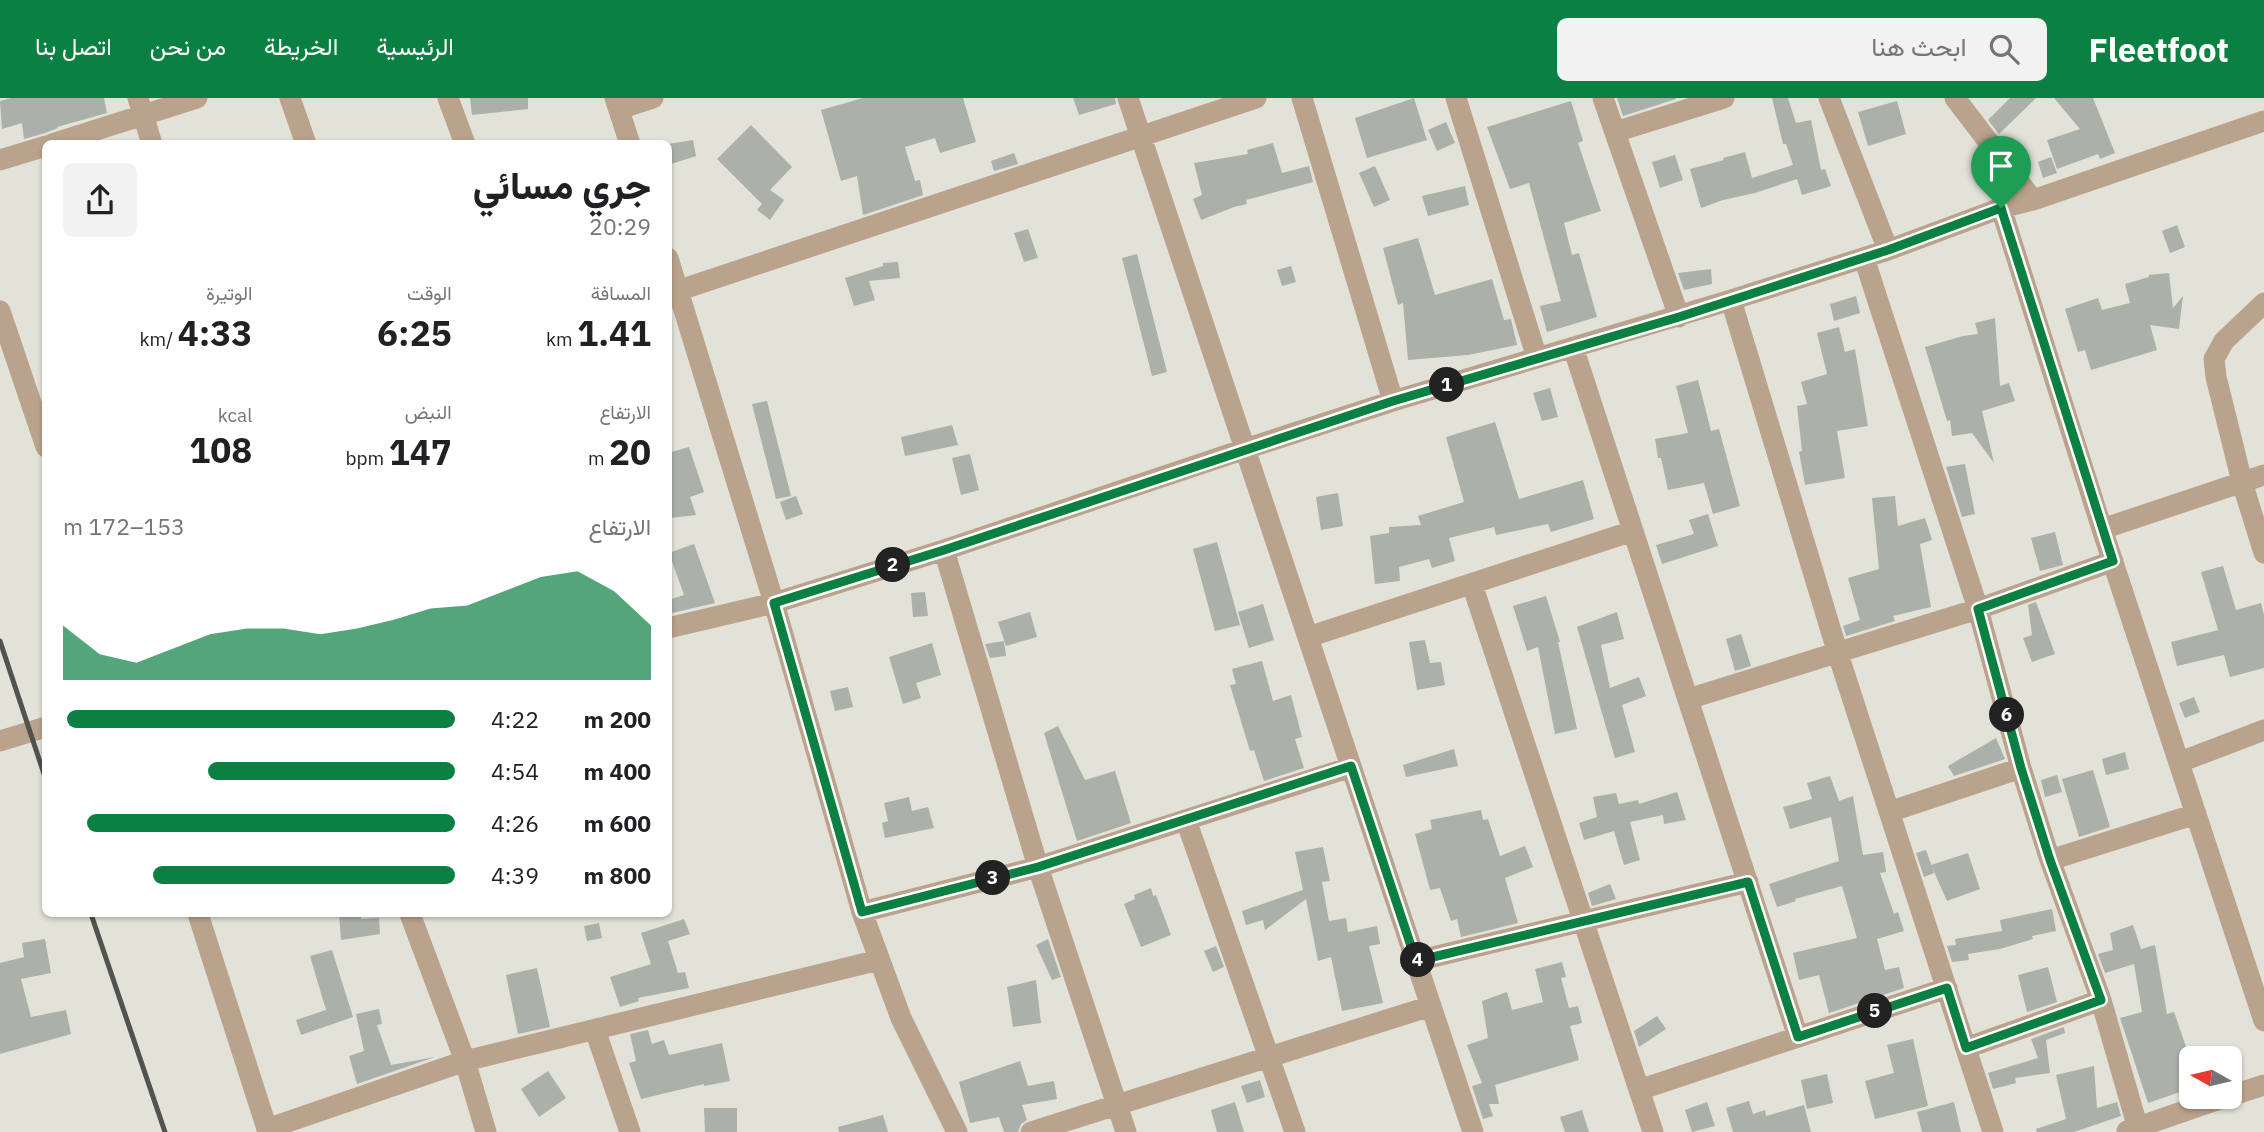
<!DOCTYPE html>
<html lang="ar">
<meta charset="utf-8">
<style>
:root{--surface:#fff;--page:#f2f2f2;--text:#202124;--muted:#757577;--accent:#0b8043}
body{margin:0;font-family:"IBM Plex Sans",Vazirmatn,sans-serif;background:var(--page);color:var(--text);direction:rtl;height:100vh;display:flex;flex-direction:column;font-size:26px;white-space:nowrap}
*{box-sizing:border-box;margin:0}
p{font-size:23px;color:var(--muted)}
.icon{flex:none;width:38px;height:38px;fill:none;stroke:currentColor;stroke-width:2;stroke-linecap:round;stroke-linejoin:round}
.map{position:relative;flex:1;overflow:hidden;direction:ltr}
.side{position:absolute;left:42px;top:42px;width:630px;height:777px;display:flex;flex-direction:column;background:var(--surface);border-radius:10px;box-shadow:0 2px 5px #0004;direction:rtl}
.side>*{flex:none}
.needle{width:46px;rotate:278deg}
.tools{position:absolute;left:2179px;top:948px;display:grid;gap:14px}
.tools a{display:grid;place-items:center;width:63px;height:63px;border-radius:10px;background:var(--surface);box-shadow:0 2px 5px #0004;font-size:35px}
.pin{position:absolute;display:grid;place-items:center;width:60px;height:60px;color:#fff;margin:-72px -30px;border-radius:50% 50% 50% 0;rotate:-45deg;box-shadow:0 0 7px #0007}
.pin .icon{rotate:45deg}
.km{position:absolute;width:35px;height:35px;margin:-18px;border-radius:50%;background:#222;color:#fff;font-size:19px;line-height:35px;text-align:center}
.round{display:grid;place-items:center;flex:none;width:74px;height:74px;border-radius:10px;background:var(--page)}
.headline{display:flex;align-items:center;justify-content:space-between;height:119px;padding:0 21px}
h1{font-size:38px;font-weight:800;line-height:52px}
.figures{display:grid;grid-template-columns:repeat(3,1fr);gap:10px;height:119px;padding:7px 21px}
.figures div{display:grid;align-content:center}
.figures b{font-size:35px;font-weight:800}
.figures small{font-size:19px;font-weight:400}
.figures p{font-size:19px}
.chart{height:196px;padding:14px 21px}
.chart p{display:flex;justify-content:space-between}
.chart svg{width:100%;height:126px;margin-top:7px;fill:var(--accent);opacity:.7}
ul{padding:0 21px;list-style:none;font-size:23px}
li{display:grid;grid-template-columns:112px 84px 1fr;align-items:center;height:52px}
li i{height:18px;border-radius:9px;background:var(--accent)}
header{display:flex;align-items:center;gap:42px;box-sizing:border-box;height:98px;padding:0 35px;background:var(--accent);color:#fff}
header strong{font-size:33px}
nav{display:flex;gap:38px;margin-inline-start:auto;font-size:24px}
.search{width:490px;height:63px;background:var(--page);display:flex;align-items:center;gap:18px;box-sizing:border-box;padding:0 24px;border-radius:10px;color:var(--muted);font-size:26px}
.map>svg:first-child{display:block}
.building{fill:#abb0a9}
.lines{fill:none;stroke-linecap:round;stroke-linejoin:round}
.minor{stroke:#baa38c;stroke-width:21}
.rail{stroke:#52524e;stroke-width:5}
.route-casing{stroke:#fff;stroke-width:14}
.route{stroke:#0b8043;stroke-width:9}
</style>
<header>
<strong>Fleetfoot</strong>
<div class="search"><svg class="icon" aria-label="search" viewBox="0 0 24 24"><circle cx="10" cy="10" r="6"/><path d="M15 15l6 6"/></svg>ابحث هنا</div>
<nav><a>الرئيسية</a><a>الخريطة</a><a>من نحن</a><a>اتصل بنا</a></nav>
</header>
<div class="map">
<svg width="2264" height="1034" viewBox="0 0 2264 1034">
<rect width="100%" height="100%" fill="#e3e2d9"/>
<path class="building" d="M11 0H104L107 15 57 29 58 30 45 35 24 41 22 25 2 31 0 3Z
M470 0H528V11L472 17Z
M863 0H963L976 44 940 55 935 40 905 49 915 83 920 82 923 97 863 117 857 78 841 83 821 12Z
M1073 0H1115L1116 6 1079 17Z
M1414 0 1427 42 1367 60 1355 20Z
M1617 0H1676V1L1623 18Z
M1772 0H1788L1796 25 1811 22 1821 72 1825 71 1831 88 1802 97 1797 81 1755 95 1723 102 1701 110 1690 71 1724 62 1723 60 1745 54 1752 80 1793 67 1786 46H1783Z
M2010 0H2036L1999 36 1988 22Z
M2054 0H2093L2115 55 2100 61 2098 56 2057 71 2047 42 2080 31Z
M1571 3 1583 43 1578 45 1601 113 1564 125 1572 157 1579 155 1597 219 1547 234 1540 208 1561 203 1529 85 1510 91 1487 29Z
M1897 3 1906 36 1868 48 1858 14Z
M1446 24 1455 45 1437 53 1428 32Z
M751 27 792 69 770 92 784 102 770 122 757 112 762 106 717 61Z
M693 42 696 58 668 67V46Z
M1273 45 1282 75 1309 68 1313 84 1246 102 1247 106 1234 109 1201 122 1193 101 1202 97 1194 65 1248 56 1247 52Z
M1014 55 1018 66 994 73 991 63Z
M1675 57 1683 82 1660 90 1652 64Z
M2051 59 2057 75 2043 80 2038 64Z
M1375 68 1390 102 1374 109 1359 75Z
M1465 88 1469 107 1428 118 1422 98Z
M2177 127 2185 149 2170 155 2162 133Z
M1028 131 1038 160 1024 164 1014 135Z
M1418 140 1435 197 1492 181 1504 222 1511 221 1517 247 1468 257 1408 262 1403 205 1398 207 1383 150Z
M1137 156 1167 274 1152 278 1122 160Z
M898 164 900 180 869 183 875 202 854 208 845 180 883 168V165Z
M1291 168 1296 184 1282 188 1277 172Z
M1711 171 1712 186 1684 192 1678 175Z
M2169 175 2173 210 2183 198 2179 231 2150 227 2157 252 2091 272 2085 252 2078 254 2065 211 2098 200 2102 212 2130 205 2125 186 2149 179V177Z
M1856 198 1860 215 1834 223 1830 206Z
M1995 220 2000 288 2009 285 2015 303 1982 313 1994 365 1972 335 1952 338 1950 322 1947 323 1925 249 1963 238 1978 236 1975 225Z
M1839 229 1845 254 1855 251 1868 328 1837 333 1845 380 1805 387 1799 354 1802 353 1797 308 1807 306 1801 284 1827 276 1817 235Z
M1698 282 1711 333 1719 331 1740 408 1713 416 1704 385 1668 392 1661 360H1658L1655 341 1688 335 1676 288Z
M1550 290 1558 319 1542 323 1533 295Z
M767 303 791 398 776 401 752 306Z
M1495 324 1519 401 1583 382 1594 421 1551 434 1548 426 1496 437 1494 429 1449 440 1455 463 1432 470 1429 461 1399 469 1400 483 1375 486 1370 438 1389 435V429L1421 427 1418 418 1464 404 1446 339Z
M952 327 958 347 905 358 901 339Z
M689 349 704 394 690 399 696 417 670 420 668 355Z
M970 356 979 392 961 397 952 360Z
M1965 366 1975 416 1962 419 1946 369Z
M1338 395 1343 428 1321 432 1316 399Z
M796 398 803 416 786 422 780 404Z
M1895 398 1898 428 1925 420 1932 442 1920 446 1931 509 1893 518 1895 523 1846 538 1843 528 1860 522 1848 480 1879 471 1872 400Z
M1708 416 1718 448 1662 466 1656 447 1694 436 1689 422Z
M2055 434 2063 467 2040 473 2031 440Z
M1217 444 1240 527 1215 533 1193 451Z
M694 446 715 505 668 516V502L684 497 669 455Z
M2223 468 2236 512 2261 505 2264 517V570L2230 579 2224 557 2177 568 2171 544 2218 532 2201 474Z
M925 494 928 518 913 519 911 495Z
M1546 498 1560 544H1558L1577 631 1555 636 1538 549 1527 553 1513 508Z
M2036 504 2055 556 2032 564 2023 540 2032 537 2028 507Z
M1263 506 1274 542 1249 550 1238 514Z
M1030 514 1037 539 1006 548 998 524Z
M1617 514 1624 541 1601 547 1610 590 1639 579 1646 598 1622 607 1635 654 1615 660 1577 529Z
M1741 536 1751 568 1735 573 1726 541Z
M1425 542 1430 565 1441 564 1445 587 1417 592 1409 544Z
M1004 543 1006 558 990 560 985 546Z
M932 545 941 577 916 585 921 600 903 606 889 559Z
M1262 563 1273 603 1291 597 1302 639 1295 641 1304 670 1264 683 1254 652 1250 653 1230 587 1236 586 1232 571Z
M848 589 853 609 835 613 830 593Z
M2194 599 2200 614 2185 620 2179 605Z
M1058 628 1085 682 1115 673 1131 725 1077 743 1044 635Z
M1996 640 2005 661 1954 678 1948 668Z
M1454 651 1458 668 1406 679 1403 667Z
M2125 654 2129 671 2106 677 2102 661Z
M2093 672 2110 729 2079 739 2062 681Z
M2057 677 2062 694 2045 699 2041 682Z
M1830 678 1839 703 1853 698 1863 757 1883 754 1886 774 1880 775 1894 816 1898 814 1904 833 1877 841 1885 872 1899 869 1904 890 1829 915 1819 877 1799 882 1793 855 1857 840 1842 788 1795 801 1796 803 1777 809 1769 786 1839 763 1831 719 1790 731 1783 709 1812 701 1807 685Z
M1677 694 1686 722 1664 726 1663 717 1630 724 1640 762 1624 767 1614 733 1584 742 1579 725 1597 719 1593 699 1616 695 1619 706 1638 702 1639 706Z
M909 699 912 713 928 709 934 730 885 740 882 725 888 723 884 705Z
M1481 712 1483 722 1488 721 1500 758 1525 748 1533 769 1505 780 1518 825 1461 839 1457 821 1451 823 1440 790 1430 792 1415 736 1432 731 1430 722Z
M1323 749 1330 783 1322 784 1329 823 1346 820 1348 834 1377 828 1380 846 1369 848 1383 905 1342 913 1331 859 1318 863 1306 801 1265 832 1263 822 1246 827 1242 813 1303 792 1295 754Z
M1926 752 1934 775 1924 779 1916 755Z
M1968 755 1980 791 1947 803 1931 767Z
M1610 786 1616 801 1592 808 1588 795Z
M1151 790 1153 798 1156 797 1171 837 1141 849 1124 806 1135 801 1134 797Z
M2052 811 2056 833 2032 838 2033 841 2000 851 1968 856 1969 862 1952 864 1947 848 1956 847 1955 841 2002 833 2000 822Z
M339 816H361V821L379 820 380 836 341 842Z
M684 821 690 836 668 843 678 875 685 874 689 890 638 900 639 903 620 909 610 879 651 866 641 835Z
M599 825 602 840 587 843 584 828Z
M2133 827 2141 851 2155 847 2167 916 2174 914 2191 963V988L2186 990V992L2148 1005 2120 920 2142 914 2134 866 2105 875 2098 856 2113 852 2110 835Z
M45 841 51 875 21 881 31 919 66 912 71 936 0 956V865L24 859 22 845Z
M1048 841 1061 879 1052 882 1036 847Z
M1216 848 1224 869 1213 874 1204 853Z
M332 852 353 919 301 937 296 922 326 912 310 858Z
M1562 864 1566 879 1561 880 1569 910 1578 908 1582 925 1570 928 1579 962 1495 987 1499 1006H1489L1493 1018 1483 1021 1472 988 1482 985 1467 947 1488 940 1482 903 1507 894 1512 912 1543 904 1535 871Z
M2048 869 2057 904 2027 914 2018 877Z
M537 870 550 929 518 936 506 877Z
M1036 882 1041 925 1013 929 1007 889Z
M379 911 382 926 377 927 391 967 435 959 357 986 349 958 364 953 356 916Z
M1657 918 1666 931 1639 949 1634 933Z
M2064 929 2065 935 2046 942 2050 975 2015 980 2016 985 1993 991 1988 975 2038 960 2031 941Z
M648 932 652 946 664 942 669 957 722 945 730 983 704 988V986L641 1001 629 965 636 963 630 936Z
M1913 941 1928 1008 1875 1021 1865 983 1894 975 1887 947Z
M1020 963 1028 988 1054 983 1057 1001 1022 1007 1027 1022 1021 1026 1018 1034H1004L999 1019 970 1025 959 984Z
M2094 968 2097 1010 2117 1004 2121 1018 2074 1034H2037L2036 1031 2066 1021 2056 977Z
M548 973 566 1000 539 1019 521 991Z
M1827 976 1833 1005 1807 1011 1801 982Z
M1260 982 1265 999 1247 1005 1241 988Z
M1749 1003 1753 1016 1765 1012 1766 1018 1804 1007 1811 1034H1733L1726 1010Z
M1235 1004 1244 1034H1217L1211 1012Z
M1707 1004 1715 1028 1692 1034 1685 1012Z
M1954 1004 1961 1034H1922L1917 1014Z
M704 1010H737V1034H705Z
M1582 1012 1589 1034H1565L1560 1019Z
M883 1017 888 1034H839L838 1029Z"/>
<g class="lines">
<path class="minor" d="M138 0 152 46
M290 0 306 46
M448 0 465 46
M615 0 630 46
M1128 0 1473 1034
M1302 0 1393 303
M1456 0 1537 260
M1603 0 1679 219
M1829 0 1888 152
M1955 0 2033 102
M619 11 653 0
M1615 34 1724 0
M52 46 197 0
M0 62 46 48
M2001 110 2102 431 2264 923
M668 160 774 505 862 814 901 920 957 1034
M1864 160 1978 511 2021 670 2050 762 2101 902 2139 1034
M668 196 1256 0
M1731 202 1838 556 1993 1034
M2264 205 2224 243 2214 261 2216 279 2242 384 2264 455
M0 213 46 349
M1573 249 1798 939 1947 890
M2102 431 2264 377
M944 452 1038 769 1126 1034
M1472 486 1653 1034
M668 530 774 505 944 452 1245 351 1393 303 1731 202 1888 152 2001 110 2033 102 2264 23
M1308 539 1633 433
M1688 601 1978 511 2113 463
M0 643 46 629
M2180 664 2264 632
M1889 714 2021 670
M1186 722 1295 1034
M2050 762 2196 716
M862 814 1038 769 1351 669
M198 816 268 1034
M410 816 465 963 486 1034
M1416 863 1748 784
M595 932 630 1034
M1966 950 2101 902
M1639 992 1798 939
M2230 998 2264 987
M267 1031 465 963 879 862
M2127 1033 2225 999
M1031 1034 1431 908"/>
<path class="rail" d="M0 543 46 682
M91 816 165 1034"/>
</g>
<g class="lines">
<defs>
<path id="route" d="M2001 110 2113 463 1978 511 2021 670 2050 762 2101 902 1966 950 1947 890 1798 939 1748 784 1416 863 1351 668 1038 769 862 814 774 505 944 452 1393 303 1679 219 1888 152Z"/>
</defs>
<use href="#route" class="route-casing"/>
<use href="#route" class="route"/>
</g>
</svg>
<div class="tools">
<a><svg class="needle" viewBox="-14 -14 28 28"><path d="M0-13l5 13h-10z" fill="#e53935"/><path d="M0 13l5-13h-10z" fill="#757577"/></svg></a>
</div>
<div class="pin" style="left:2001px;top:110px;background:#1e9e55"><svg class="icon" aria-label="arrive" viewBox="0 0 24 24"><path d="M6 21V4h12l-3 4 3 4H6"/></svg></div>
<b class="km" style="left:1447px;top:287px">1</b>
<b class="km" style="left:893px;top:467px">2</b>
<b class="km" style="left:993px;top:780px">3</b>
<b class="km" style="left:1418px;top:862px">4</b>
<b class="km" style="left:1875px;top:913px">5</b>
<b class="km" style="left:2007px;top:617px">6</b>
<section class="side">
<div class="headline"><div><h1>جري مسائي</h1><p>20:29</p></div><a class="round"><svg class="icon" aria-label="share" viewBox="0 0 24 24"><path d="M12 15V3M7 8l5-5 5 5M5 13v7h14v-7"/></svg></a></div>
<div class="figures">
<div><p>المسافة</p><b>1.41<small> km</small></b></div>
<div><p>الوقت</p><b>6:25</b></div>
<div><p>الوتيرة</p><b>4:33<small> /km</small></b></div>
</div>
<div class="figures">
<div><p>الارتفاع</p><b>20<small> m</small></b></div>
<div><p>النبض</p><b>147<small> bpm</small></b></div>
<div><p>kcal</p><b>108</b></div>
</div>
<div class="chart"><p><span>الارتفاع</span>153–172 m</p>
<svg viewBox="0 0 160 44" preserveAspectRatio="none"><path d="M0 44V25L10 35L20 38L30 33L40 28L50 26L60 26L70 28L80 26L90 23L100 19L110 18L120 13L130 8L140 6L150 13L160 25V44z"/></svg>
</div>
<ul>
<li><b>200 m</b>4:22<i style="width:99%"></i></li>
<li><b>400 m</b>4:54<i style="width:63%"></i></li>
<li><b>600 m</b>4:26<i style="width:94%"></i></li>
<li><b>800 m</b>4:39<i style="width:77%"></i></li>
</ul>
</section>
</div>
